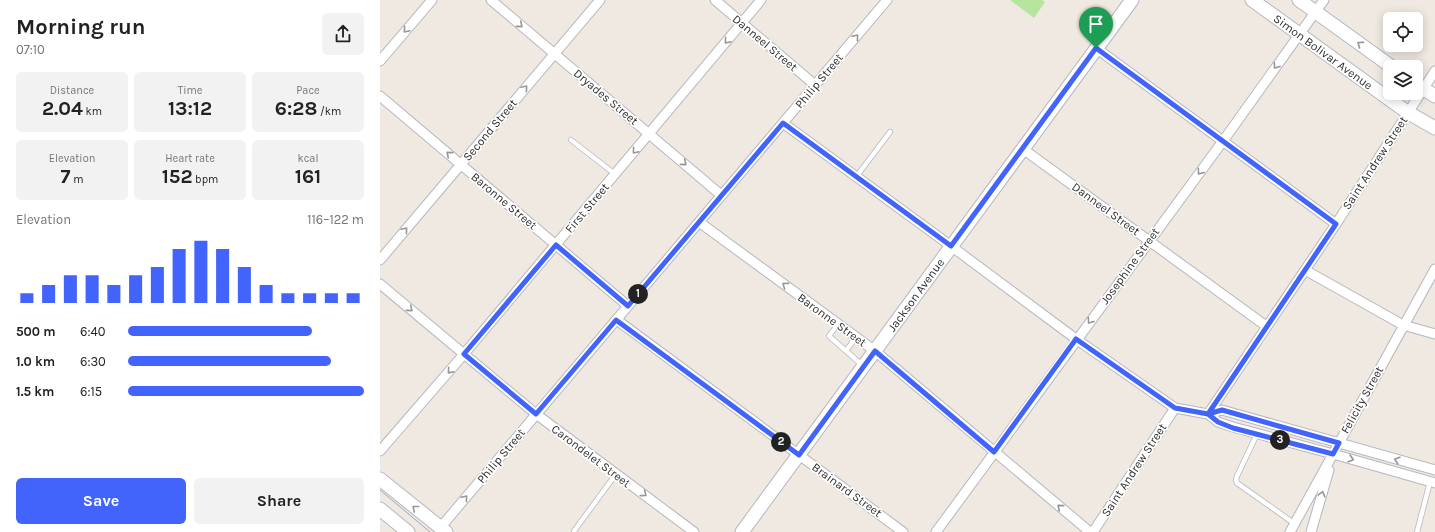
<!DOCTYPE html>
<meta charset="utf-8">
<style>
:root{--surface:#fff;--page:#f2f2f2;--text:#222;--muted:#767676;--accent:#4264fb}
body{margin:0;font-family:Karla,sans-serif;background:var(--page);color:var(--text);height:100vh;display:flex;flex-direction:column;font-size:15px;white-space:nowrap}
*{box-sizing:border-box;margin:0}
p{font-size:13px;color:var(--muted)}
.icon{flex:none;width:22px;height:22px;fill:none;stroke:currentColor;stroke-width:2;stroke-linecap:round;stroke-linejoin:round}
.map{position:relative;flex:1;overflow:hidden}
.sheet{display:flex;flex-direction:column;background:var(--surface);width:380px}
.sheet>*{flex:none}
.controls{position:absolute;left:1003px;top:12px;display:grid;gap:8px}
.controls a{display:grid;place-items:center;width:40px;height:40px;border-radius:6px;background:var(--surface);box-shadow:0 2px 10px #0003;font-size:20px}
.pin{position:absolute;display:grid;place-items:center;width:34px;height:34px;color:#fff;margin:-41px -17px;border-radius:50% 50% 50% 0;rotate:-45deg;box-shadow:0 0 4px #0007}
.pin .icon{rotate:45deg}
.km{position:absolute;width:20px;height:20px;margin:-10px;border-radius:50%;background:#222;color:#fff;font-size:11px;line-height:20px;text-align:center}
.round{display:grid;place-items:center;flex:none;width:42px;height:42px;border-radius:6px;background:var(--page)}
.head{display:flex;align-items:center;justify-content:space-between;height:68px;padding:0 16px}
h1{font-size:22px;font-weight:700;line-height:30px}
.metrics{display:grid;grid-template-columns:repeat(3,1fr);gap:6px;height:68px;padding:4px 16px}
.metrics div{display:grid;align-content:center;border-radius:6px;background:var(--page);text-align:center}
.metrics b{font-size:20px;font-weight:700}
.metrics small{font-size:11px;font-weight:400}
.metrics p{font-size:11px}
.chart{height:112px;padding:8px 16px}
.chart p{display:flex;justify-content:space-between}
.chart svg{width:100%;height:72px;margin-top:4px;stroke:var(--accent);stroke-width:6}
.cta{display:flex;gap:8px;margin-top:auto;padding:8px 16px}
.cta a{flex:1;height:46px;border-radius:6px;background:var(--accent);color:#fff;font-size:16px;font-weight:700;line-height:46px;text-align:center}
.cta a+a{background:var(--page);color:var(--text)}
ul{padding:0 16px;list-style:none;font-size:13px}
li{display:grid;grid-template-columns:64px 48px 1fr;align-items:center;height:30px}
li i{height:10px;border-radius:5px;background:var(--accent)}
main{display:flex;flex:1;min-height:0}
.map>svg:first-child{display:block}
.green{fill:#b6e59e}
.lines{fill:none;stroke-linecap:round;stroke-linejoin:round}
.lane-casing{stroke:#b4b7c1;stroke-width:6}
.street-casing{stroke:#b4b7c1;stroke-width:11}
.secondary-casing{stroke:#b4b7c1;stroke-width:15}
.lane{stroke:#fff;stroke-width:4.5}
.street{stroke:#fff;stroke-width:9}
.secondary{stroke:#fff;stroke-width:13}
.tram{stroke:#a3a6b8;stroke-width:1}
.oneway{stroke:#969696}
.route-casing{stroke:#fff;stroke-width:8}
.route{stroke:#4264fb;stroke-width:5}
.labels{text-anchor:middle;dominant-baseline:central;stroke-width:3.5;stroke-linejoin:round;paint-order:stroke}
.street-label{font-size:12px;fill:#2e2e2e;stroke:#fff}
</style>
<main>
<section class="sheet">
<div class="head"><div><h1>Morning run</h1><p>07:10</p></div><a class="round"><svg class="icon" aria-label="share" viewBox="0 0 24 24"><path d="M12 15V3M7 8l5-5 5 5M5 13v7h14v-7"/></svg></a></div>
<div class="metrics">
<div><p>Distance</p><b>2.04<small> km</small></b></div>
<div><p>Time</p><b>13:12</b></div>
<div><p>Pace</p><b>6:28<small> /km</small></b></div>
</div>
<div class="metrics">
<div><p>Elevation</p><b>7<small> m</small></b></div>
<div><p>Heart rate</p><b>152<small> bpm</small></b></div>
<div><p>kcal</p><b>161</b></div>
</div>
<div class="chart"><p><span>Elevation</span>116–122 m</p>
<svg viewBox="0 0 160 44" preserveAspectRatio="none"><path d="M5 44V38M15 44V33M25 44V27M35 44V27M45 44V33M55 44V27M65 44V22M75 44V11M85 44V6M95 44V11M105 44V22M115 44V33M125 44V38M135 44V38M145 44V38M155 44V38"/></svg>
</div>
<ul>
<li><b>500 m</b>6:40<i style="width:78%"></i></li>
<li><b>1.0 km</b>6:30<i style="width:86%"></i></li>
<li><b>1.5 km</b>6:15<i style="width:100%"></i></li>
</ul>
<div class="cta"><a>Save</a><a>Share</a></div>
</section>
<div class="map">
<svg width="1055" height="532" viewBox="0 0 1055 532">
<rect width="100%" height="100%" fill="#efe9e1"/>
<path class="green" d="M630 0H662L665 2 654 18Z"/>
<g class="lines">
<defs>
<path id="lane" d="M191 140 235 174
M476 177 510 132
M458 324 449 336 482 365
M466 351 476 337
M877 434 857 476 856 480 857 483 915 524
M194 531 236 474
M1037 532 1050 482"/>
<path id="street" d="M111 0 341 195
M335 0 435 85
M716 48 956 224
M0 61 52 0
M0 96 248 306
M403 123 571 246 696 339 795 408 828 414 842 410 1055 470
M643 149 886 326
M319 222 495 351 710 532
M0 260 220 0
M925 270 1023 325 1055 334
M0 284 156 414 314 532
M237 320 523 532
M828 414 956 224 1055 71
M828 414 838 422 853 427 953 454 1055 483
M0 451 84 354 381 0
M60 528 507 0
M556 532 843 141 944 0
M713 532 795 408
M910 532 1055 269
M931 532 949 470"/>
<path id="secondary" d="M872 0 1027 112 1055 128
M919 0 1012 67
M1036 84 1055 96
M0 479 66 532
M0 509 28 532
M362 532 752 0"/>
</defs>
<use href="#lane" class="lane-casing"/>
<use href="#street" class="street-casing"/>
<use href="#secondary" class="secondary-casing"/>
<use href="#lane" class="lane"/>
<use href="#street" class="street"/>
<use href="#secondary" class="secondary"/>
<path class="tram" d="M0 490 50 532"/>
</g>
<defs><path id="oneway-chevron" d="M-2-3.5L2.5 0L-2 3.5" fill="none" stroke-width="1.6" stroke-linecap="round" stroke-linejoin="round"/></defs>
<g class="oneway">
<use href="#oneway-chevron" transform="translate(140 25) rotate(40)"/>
<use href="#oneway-chevron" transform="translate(26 30) rotate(130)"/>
<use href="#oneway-chevron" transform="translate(476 37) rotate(-50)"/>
<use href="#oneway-chevron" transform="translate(347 41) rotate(130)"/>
<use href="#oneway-chevron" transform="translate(980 44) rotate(-144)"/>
<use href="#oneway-chevron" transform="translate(896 66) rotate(126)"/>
<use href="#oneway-chevron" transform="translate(145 88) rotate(-50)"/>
<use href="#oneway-chevron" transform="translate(255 151) rotate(130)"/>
<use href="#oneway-chevron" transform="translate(69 154) rotate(-140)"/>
<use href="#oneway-chevron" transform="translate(304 163) rotate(40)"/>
<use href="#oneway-chevron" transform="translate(820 172) rotate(126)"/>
<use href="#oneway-chevron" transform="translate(25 230) rotate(-50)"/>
<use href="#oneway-chevron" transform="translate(405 285) rotate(-144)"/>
<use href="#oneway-chevron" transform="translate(30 309) rotate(40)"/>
<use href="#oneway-chevron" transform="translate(710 321) rotate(126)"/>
<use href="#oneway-chevron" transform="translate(70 371) rotate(131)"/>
<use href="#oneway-chevron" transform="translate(971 459) rotate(16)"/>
<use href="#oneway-chevron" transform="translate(1017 460) rotate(-164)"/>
<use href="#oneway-chevron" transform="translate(264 494) rotate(37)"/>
<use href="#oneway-chevron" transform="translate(942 494) rotate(-75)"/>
<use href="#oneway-chevron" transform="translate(85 498) rotate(-50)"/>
<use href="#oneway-chevron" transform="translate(680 507) rotate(-140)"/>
<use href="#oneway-chevron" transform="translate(35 508) rotate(-141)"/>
</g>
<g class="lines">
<defs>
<path id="route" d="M716 48 571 246 403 123 248 306 176 245 84 354 156 414 236 320 419 455 495 351 614 452 696 339 795 408 828 414 838 422 853 428 953 454 959 443 842 410 828 414 956 224 716 48"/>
</defs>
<use href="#route" class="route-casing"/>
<use href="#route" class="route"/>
</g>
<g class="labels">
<g class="street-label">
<text transform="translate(385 43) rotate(40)">Danneel Street</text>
<text transform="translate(943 52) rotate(36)">Simon Bolivar Avenue</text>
<text transform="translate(439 81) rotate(-50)">Philip Street</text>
<text transform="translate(226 97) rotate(40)">Dryades Street</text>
<text transform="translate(110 130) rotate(-50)">Second Street</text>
<text transform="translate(995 163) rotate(-57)">Saint Andrew Street</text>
<text transform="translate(124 201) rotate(40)">Baronne Street</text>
<text transform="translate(207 208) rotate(-50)">First Street</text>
<text transform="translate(726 209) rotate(36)">Danneel Street</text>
<text transform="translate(750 266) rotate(-54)">Josephine Street</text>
<text transform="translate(536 295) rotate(-54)">Jackson Avenue</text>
<text transform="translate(452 320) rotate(36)">Baronne Street</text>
<text transform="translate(982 400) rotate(-61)">Felicity Street</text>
<text transform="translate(121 456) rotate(-50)">Philip Street</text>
<text transform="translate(211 456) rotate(37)">Carondelet Street</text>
<text transform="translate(754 470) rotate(-57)">Saint Andrew Street</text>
<text transform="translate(467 490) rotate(36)">Brainard Street</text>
</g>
</g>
</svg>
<div class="controls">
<a><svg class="icon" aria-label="locate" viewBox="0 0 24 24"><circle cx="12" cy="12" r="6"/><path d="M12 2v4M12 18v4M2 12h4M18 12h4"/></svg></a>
<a><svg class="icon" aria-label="layers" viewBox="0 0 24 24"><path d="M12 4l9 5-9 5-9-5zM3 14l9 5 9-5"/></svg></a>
</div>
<div class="pin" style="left:716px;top:48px;background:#1e9e55"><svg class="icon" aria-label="arrive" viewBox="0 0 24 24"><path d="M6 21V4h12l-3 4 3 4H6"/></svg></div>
<b class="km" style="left:258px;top:294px">1</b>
<b class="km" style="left:401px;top:442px">2</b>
<b class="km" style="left:900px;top:440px">3</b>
</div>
</main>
